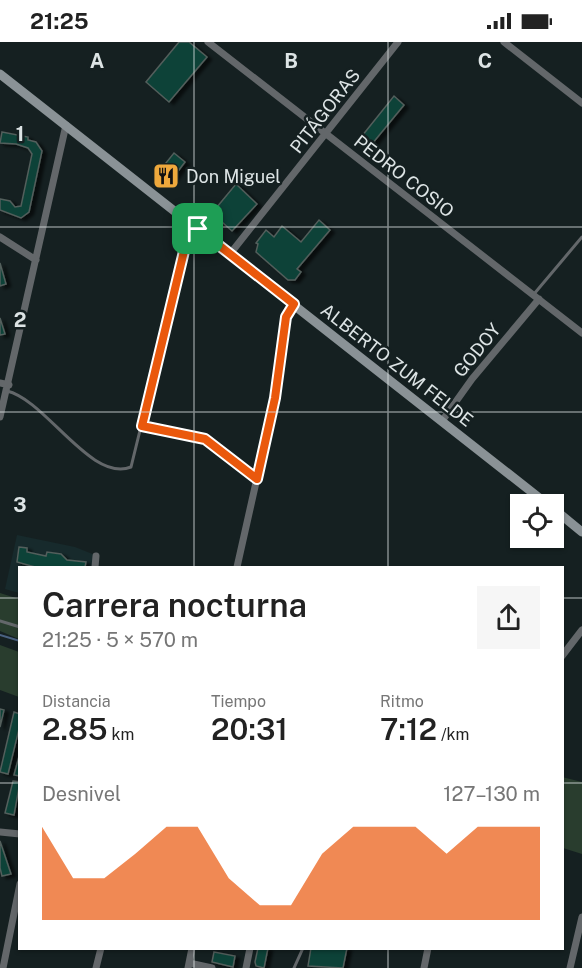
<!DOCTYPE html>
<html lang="es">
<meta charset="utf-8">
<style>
:root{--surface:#fff;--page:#f6f6f6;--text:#222;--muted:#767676;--accent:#ea580c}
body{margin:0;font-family:"Public Sans",sans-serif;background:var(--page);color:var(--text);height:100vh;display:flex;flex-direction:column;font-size:22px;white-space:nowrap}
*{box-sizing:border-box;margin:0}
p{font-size:20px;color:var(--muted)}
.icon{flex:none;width:33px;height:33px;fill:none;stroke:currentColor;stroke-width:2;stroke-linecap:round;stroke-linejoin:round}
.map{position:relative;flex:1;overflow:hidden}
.panel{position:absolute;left:18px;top:524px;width:546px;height:384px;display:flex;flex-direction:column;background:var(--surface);border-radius:0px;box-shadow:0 2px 4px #0004}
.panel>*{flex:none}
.tools{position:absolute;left:510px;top:452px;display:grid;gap:12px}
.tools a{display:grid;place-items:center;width:54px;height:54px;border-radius:0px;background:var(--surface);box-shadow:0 2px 4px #0004;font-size:30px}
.pin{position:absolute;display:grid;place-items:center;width:51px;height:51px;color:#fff;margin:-26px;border-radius:12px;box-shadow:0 3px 9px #0006}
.round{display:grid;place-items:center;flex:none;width:63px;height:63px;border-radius:0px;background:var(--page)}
.headline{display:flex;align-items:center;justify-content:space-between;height:102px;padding:0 24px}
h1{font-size:33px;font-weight:600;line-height:45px}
.metrics{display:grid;grid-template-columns:repeat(3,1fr);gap:9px;height:102px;padding:6px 24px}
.metrics div{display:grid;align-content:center}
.metrics b{font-size:30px;font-weight:600}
.metrics small{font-size:16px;font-weight:400}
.metrics p{font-size:16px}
.chart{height:168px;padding:12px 24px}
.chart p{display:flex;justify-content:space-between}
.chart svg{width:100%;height:108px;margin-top:6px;fill:var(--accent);opacity:.7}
.status{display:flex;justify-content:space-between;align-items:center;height:42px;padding:0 30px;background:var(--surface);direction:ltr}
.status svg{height:16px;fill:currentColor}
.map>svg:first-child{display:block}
.built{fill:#172a2c}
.green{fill:#293d2e}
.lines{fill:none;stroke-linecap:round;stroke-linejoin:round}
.stream{stroke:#4a6281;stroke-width:2}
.building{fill:#0c4339;stroke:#525e5b;stroke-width:1.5;filter:url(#shadow)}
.lane{stroke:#63676a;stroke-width:3}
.street{stroke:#63676a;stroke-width:7}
.secondary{stroke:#8a9296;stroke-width:9}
.route-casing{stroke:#fff;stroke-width:12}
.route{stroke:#ea580c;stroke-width:8}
.grid{fill:none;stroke:#dde4e5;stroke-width:1.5;stroke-opacity:0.55}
.labels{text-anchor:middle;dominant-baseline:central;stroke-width:5;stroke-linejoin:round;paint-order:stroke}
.street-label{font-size:18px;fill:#dde4e5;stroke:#152021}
.poi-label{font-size:18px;fill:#dde4e5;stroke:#152021;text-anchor:start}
.grid-label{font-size:20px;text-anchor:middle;font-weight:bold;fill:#dde4e5;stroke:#152021;stroke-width:5;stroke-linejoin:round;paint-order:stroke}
</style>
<div class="status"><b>21:25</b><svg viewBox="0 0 49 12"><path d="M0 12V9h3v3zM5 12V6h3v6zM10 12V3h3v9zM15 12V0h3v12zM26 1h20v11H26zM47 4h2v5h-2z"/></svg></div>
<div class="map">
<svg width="582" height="926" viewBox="0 0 582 926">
<defs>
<filter id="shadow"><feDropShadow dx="4.5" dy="2.5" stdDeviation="1.5" flood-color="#0009"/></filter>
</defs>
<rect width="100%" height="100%" fill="#152021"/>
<path class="built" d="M17 493 75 505 95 513 92 525H20L19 551 5 547Z"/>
<path class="green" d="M0 551 19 557V597L0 589Z
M0 603 19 610V655L0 648Z
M562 735 582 740V812L563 806Z"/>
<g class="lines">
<path class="stream" d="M0 593 20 599"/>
</g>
<path class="building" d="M179 0H189L207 15 169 60 146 40Z
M394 54 404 63 372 102 362 94Z
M2 90 28 95V98L36 100 42 109 29 170 21 176 0 168V157L10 159 15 165 21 164 32 112 28 106 16 102 0 101Z
M174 111 185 120 169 141 157 132Z
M236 142 257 162 232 189 212 171Z
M319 178 330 188 297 227 301 230 295 238H288L256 210 258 202 256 201 266 188 274 195 282 184 301 200Z
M0 221 6 242 0 244Z
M0 276 5 292 0 293Z
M19 505 27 506V510L46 514 47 510 61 512 67 518 86 520 85 525H35L17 520Z
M0 667 4 668 0 685Z
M14 670 20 672V683L8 732 0 730Z
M20 711V734L14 733Z
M13 739 20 740 14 773 5 771Z
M0 799 11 832 2 834 0 826Z
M258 906H268L264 926 256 924 255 920Z
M311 906H347L343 926 308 924Z
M214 910 235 914 233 925 212 920Z"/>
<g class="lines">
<path class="lane" d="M534 252 582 195
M7 349C46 358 91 441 131 425L186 201 195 190
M142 384 205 397 257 437
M0 579 20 585
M294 926 303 906"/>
<path class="street" d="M208 0 582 291
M504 0 582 61
M0 195 36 218
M230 212 398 0
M0 341 9 343
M0 375 66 83
M442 379 472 337 539 257
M554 489 564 475
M95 525 96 514
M237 525 275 356 286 275 294 262
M562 614 582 588
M0 790 20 792
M189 921 212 926
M3 926 20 842
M96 926 101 906
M188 926 192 906
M246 926 250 906
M424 926 428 906
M570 926 582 875"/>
<path class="secondary" d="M0 32 547 462
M554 467 582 490"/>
</g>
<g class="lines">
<defs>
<path id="route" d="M198 187 294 262 286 275 275 356 257 437 205 397 142 384 186 201Z"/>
</defs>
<use href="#route" class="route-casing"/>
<use href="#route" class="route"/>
</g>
<path class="grid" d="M194 0V525M388 0V525M0 185H582M0 370H582M0 556H20M562 556H582M0 741H20M562 741H582M194 906V926M388 906V926"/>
<defs>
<symbol id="restaurant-square" viewBox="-11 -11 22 22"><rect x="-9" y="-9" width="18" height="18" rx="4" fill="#eea83c" stroke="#152021"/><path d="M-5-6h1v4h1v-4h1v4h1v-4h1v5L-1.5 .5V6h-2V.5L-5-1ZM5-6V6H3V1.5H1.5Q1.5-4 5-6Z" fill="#111"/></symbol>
</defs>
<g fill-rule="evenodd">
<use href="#restaurant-square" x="151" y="119" width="30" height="30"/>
</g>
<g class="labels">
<g class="street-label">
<text transform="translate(325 69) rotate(-52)">PITÁGORAS</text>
<text transform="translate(404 134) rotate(38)">PEDRO COSIO</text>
<text transform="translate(477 308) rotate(-51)">GODOY</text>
<text transform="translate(397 323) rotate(38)">ALBERTO ZUM FELDE</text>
</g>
<g class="poi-label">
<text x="186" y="134">Don Miguel</text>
</g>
</g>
<g class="grid-label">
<text x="97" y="26">A</text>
<text x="291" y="26">B</text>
<text x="485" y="26">C</text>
<text x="20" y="99">1</text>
<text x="20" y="285">2</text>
<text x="20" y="470">3</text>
</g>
</svg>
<div class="tools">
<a><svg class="icon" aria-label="locate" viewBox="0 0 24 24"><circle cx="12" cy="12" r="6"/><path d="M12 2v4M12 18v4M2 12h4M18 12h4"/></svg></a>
</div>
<div class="pin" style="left:198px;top:187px;background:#1e9e55"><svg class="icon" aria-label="arrive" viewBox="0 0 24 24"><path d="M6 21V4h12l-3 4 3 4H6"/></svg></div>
<section class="panel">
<div class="headline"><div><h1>Carrera nocturna</h1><p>21:25 · 5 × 570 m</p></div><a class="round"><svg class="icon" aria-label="share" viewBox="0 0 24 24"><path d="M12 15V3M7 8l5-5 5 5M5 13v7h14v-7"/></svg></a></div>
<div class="metrics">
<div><p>Distancia</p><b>2.85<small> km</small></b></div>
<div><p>Tiempo</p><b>20:31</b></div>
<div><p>Ritmo</p><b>7:12<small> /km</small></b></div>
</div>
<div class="chart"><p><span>Desnivel</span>127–130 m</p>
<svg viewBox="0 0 160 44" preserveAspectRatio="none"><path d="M0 44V6L10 27L20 27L30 17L40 6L50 6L60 27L70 38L80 38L90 17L100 6L110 6L120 6L130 17L140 6L150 6L160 6V44z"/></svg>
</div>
</section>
</div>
